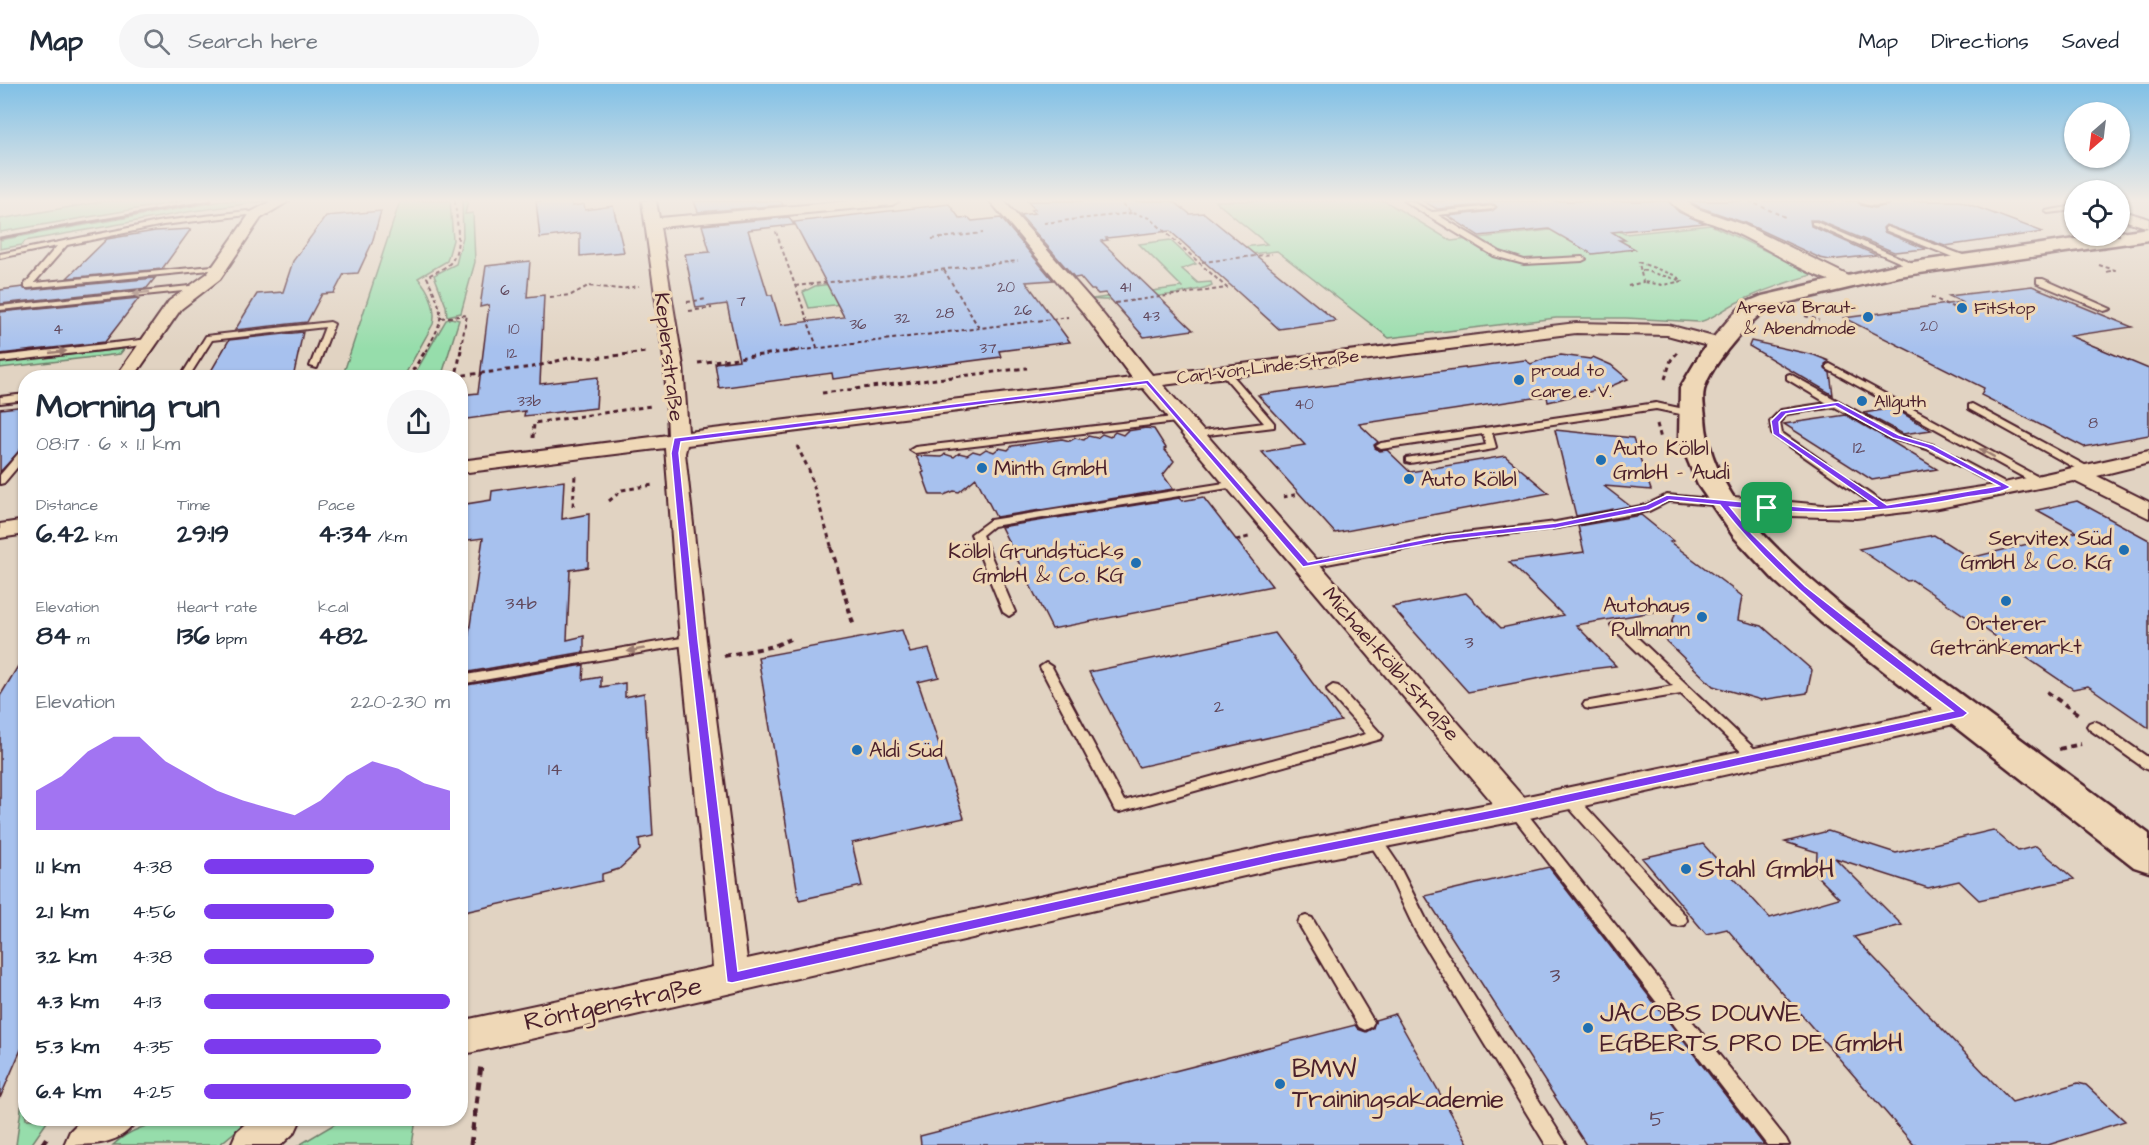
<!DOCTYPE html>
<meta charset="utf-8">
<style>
:root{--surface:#fff;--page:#f6f6f7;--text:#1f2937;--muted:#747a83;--line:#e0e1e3;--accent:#7c3aed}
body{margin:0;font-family:"Architects Daughter",sans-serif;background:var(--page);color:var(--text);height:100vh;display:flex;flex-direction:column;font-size:22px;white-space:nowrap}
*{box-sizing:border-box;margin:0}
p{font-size:20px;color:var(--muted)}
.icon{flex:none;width:33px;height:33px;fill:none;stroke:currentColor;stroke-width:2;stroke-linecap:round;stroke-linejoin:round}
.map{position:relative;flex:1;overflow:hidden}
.details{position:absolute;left:18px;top:286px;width:450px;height:756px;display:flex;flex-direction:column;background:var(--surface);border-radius:24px;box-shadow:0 2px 4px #0004}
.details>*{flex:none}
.needle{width:39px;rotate:208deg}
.buttons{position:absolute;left:2064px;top:18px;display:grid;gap:12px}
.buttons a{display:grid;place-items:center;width:66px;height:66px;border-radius:50%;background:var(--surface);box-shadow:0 2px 4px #0004;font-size:30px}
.pin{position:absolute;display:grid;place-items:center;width:51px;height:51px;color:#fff;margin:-26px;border-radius:12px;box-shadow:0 3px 9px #0006}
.round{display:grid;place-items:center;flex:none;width:63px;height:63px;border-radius:32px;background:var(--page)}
.summary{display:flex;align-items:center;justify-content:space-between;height:102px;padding:0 18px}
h1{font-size:33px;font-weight:700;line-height:45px}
.stats{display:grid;grid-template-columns:repeat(3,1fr);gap:9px;height:102px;padding:6px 18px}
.stats div{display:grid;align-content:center}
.stats b{font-size:26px;font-weight:700}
.stats small{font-size:16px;font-weight:400}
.stats p{font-size:16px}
.chart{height:168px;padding:12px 18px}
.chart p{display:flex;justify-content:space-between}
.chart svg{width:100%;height:108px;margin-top:6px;fill:var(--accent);opacity:.7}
ul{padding:0 18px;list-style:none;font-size:20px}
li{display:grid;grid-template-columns:96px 72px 1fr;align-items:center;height:45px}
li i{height:15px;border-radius:8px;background:var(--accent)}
header{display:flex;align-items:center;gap:36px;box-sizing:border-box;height:84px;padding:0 30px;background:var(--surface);border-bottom:2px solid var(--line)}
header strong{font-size:28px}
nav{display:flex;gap:33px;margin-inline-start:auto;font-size:21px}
.search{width:420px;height:54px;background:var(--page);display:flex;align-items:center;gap:15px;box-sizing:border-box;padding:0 21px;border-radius:33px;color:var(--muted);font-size:22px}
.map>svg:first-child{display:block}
.green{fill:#96ddab;stroke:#707e6b;stroke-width:1.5}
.building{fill:#a7c1ee;stroke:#4a1f2b;stroke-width:1.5}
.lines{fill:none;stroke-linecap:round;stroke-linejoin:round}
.service-casing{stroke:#4a1f2b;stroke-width:4}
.minor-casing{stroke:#4a1f2b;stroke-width:4}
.secondary-casing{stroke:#4a1f2b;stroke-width:5}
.path-far3{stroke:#4a1f2b;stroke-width:2;stroke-dasharray:4 3;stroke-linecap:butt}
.path-far2{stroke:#4a1f2b;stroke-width:3;stroke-dasharray:4.5 4;stroke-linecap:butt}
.path-far1{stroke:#4a1f2b;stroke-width:4;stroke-dasharray:6 4.5;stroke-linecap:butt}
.path{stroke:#4a1f2b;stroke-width:5;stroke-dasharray:8 6;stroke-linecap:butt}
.service{fill:#efd8b7;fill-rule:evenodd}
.minor{fill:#efd8b7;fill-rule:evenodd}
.secondary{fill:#efd8b7;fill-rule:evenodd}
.rail{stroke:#4a1f2b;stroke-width:3}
.oneway{fill:#9c7c71}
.route{fill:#7c3aed;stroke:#fff;stroke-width:1.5;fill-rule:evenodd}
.poi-dot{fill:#1f6fb2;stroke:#efd8b7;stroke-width:2}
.labels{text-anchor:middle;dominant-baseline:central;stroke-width:6;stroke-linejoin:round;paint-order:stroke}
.far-number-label{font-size:15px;fill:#61485c}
.far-poi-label{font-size:18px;fill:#4a1f2b;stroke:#efd8b7;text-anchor:start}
.far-street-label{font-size:18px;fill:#4a1f2b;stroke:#efd8b7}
.number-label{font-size:18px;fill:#61485c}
.street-label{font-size:21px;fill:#4a1f2b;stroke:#efd8b7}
.poi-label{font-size:21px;fill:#4a1f2b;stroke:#efd8b7;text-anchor:start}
.near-number-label{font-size:21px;fill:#61485c}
.near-poi-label{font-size:26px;fill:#4a1f2b;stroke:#efd8b7;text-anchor:start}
.near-street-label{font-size:26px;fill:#4a1f2b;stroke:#efd8b7}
</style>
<header>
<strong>Map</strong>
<div class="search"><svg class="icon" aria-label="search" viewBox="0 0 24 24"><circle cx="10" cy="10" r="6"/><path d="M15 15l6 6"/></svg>Search here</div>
<nav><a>Map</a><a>Directions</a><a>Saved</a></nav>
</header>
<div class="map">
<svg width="2149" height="1061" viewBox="0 0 2149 1061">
<rect width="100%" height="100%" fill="#e1d3c2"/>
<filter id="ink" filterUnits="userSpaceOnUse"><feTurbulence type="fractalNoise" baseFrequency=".0167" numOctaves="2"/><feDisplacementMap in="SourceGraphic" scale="12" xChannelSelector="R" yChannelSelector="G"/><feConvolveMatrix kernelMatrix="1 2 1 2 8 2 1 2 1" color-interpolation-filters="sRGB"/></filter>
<g filter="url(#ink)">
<path class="green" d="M106 117H183L0 148V135Z
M222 117H268L193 127 25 157 22 161 0 165V156Z
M400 117H450L453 156 447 177 418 194C429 206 437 224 433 240L403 294H342Z
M462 117H468L465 130 473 129 475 178 461 229 447 232 446 222 434 191 456 180 463 153Z
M1215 117H1385L1451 157 1604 140 1625 150 1711 141 1815 190C1789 197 1764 206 1740 217 1726 223 1713 235 1699 238L1626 234H1556L1389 254 1277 167 1215 174 1197 169 1267 160Z
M1170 156 1196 180 1182 185 1198 199 1211 198 1212 201C1193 210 1113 219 1092 215L1182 203 1139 160Z
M927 188 950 207 809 224 803 208 815 202Z
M451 234 459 236 441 294H412L446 236Z
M124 265 120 270 0 284V278Z
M25 996 26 1035H49L31 1061H16Z
M174 1035H250L219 1061H113C131 1044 151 1040 174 1035Z
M343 1035H416L412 1061H299Z"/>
<path class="building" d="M536 117H572V122L584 120 585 126 613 122 624 168 580 172V149L540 154Z
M694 117H781L783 121 698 128Z
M1027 117H1173L1190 130 1204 129 1336 237 1279 245 1170 147 1106 154 1108 156 1101 157 1193 246 1144 253 1105 209 1098 210 1094 206H1091L1080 193 1075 194 1020 131 1035 129 1031 126 1035 125Z
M1423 117H1668L1679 128 1704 139 1612 148 1625 156H1619L1635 165 1592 170 1549 145 1479 152 1448 132 1492 127 1497 123 1494 120 1437 125Z
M1689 117H1857L1861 121 1874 124 1888 121 1892 117H1960L2043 148 1945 162 1886 141 1883 144 1884 148 1926 165 1894 168 1817 136H1810L1811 142 1876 171 1830 176 1820 174 1745 139 1699 123Z
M949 120 960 135 969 134 972 137 1001 134 1053 196 1026 198 1070 258 999 267 1001 273 833 295 832 289 719 304 715 279 739 276 727 220 696 224 685 170 710 168 702 141 789 133 794 141 748 146 768 211H772L781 241 844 233 794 138Z
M381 127 372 159 358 189 344 190 334 209 322 210 307 238 235 246 257 210 283 208 293 177 326 132Z
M191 145 162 185 67 194 107 155 155 147Z
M530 177 527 213 544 211 540 300 598 293 596 324 524 332 525 327 460 336V311L478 309 489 221 480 223 486 182Z
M155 194 147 204 0 220V206L23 203 28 206Z
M2032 202 2132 243 2070 252 2149 285V351L2084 363 1981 311 1984 304 1844 234 1962 218 1949 212Z
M139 214 105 258 0 270V228Z
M303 248 293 294H207L229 256Z
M1751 257 1814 271 1829 277 1825 280V285L1830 289 1833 311 1749 262Z
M1561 271 1590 275 1593 273 1611 281 1628 295 1609 303 1548 318 1547 312 1359 340 1378 358 1374 361 1375 364 1380 367 1387 366 1410 388 1505 372 1549 409 1335 449 1262 368 1305 361 1258 311 1525 276 1531 280 1546 274Z
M26 322V360L0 388V325Z
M1894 324 1931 346 1903 350 1864 329Z
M1846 331 1884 353 1937 385 1872 396 1784 340Z
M1146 344 1154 345 1166 364 1164 365 1174 377 1163 391 1173 405 996 433 976 394 959 408 954 407 944 411H930L922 389 924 388 916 372 942 373 945 370 954 373 959 369 967 371 973 367 980 369 986 365 994 368 999 364 1008 366 1012 362 1062 355 1070 357 1075 354 1084 356 1088 352 1097 354 1102 350 1110 353 1115 348 1123 351 1127 347Z
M1555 346 1633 354 1651 406 1604 402 1630 422 1576 432Z
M564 397 562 435 589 430 588 483 570 486 567 556 584 552V568L463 589 483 454 460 457V421L491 416 492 407Z
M1203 413 1272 502 1052 545 1001 443 1179 414 1182 417Z
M2077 417 2149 456V644L2088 602 2073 605 1912 496 1907 497 1859 465 1934 451 1970 474 2077 448 2037 426Z
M1641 431 1673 457 1670 458 1742 512 1738 536 1762 542 1812 586 1807 609 1761 616 1713 602 1666 557 1677 524 1576 541 1616 582 1582 586 1468 608 1392 523 1466 509 1501 544 1563 531 1509 478 1584 468 1578 442Z
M902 546 910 569 929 565 939 593 918 598 964 734 852 759 862 802 799 816 758 573Z
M1275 549 1341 637 1139 683 1089 588Z
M26 569V954L0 1014V612Z
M584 581 583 596 601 593V603L625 599V613L644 609 653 752 639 755 640 766 619 785 602 790V797L460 829 461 602Z
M1993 746 2018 767 2036 762 2074 795 1979 816 1959 797 1928 804 1835 774 1902 841 1854 853 2012 1018 2078 999 2086 1001 2125 1037 2048 1061H1914L1727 845 1706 850 1642 774 1703 760 1770 834 1839 814 1816 791 1817 768 1785 758 1828 747 1896 769Z
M1549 783 1764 1061H1586L1425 812Z
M1395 930 1469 1061H921L920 1052 1355 941 1358 945 1366 948 1373 944 1375 936Z"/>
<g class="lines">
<defs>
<path id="service" d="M1404 117H1411L1432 128 1494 122 1495 123 1492 125 1438 131 1500 168 1524 176 1582 173 1586 175 1582 177 1524 180 1494 172Z
M2074 122V126L2048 129 2045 127Z
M247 127 259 131 256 133 247 131 163 141 67 161 34 199 223 181 224 183 220 185 28 204H25V200L57 162 0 174V170L163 137Z
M1812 138H1816L1922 183 1915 185 1812 140Z
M1887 143 1971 174 1972 176 1965 178 1885 146V144Z
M2037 195H2043L2111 225 2104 227 2037 199Z
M199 201H202V205L0 226V222Z
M330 238 334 240 317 284 310 282 325 243 212 256 188 294H180L206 252Z
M149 255 152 256V260L0 278V272Z
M1830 280 2042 395 2043 397 2038 400 2034 399 1827 285V281Z
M1225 285 1228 286 1274 339V343L1192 353V349L1195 348 1264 339 1222 290 1221 288Z
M1790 290 1899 351 1933 361 2012 403 2011 405H2003L1927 365 1893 355 1835 323 1787 330 1780 338 1782 349 1890 424 1889 426H1881L1772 350 1770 337 1781 326 1827 319 1787 295V291Z
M26 310V316L0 319V313Z
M1656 319 1693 327 1695 329 1690 332 1656 325 1492 349 1496 363 1494 365 1410 379 1406 378V374L1486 361 1483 350 1381 365 1376 362 1381 359Z
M1972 320 2092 385 2093 387 2092 389H2084L1969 325V321Z
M1182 332 1187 335 1185 337 915 369 910 366 915 363Z
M26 363V373L4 399 0 400V391L23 364Z
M1237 397 1241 398 1242 400 1241 402 993 442 982 451 1015 528 1009 532 1003 528 971 450 990 436Z
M1667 411 1723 416 1728 419 1723 422 1669 417 1649 427 1556 444 1447 457 1306 484 1300 481 1306 478 1447 451 1556 438 1646 421Z
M1617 537 1621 538 1761 671 1763 674 1761 677H1751L1681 610 1590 625 1585 624 1583 621 1585 618 1590 617 1673 602 1613 544 1611 541Z
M693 552 699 556 697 559 460 600V592Z
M1046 579 1052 583 1124 717 1366 650 1328 608 1327 605 1333 601 1338 602 1383 652 1381 655 1120 728 1115 727 1113 723 1040 583Z
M2094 637 2099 639 2149 674V686L2144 684 2089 645 2087 642 2089 639Z
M1569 709 1574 710 1685 831 1687 836 1685 841 1679 842 1673 841 1564 718 1562 714 1564 710Z
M1516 721 1521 722 1786 1055 1789 1061H1767L1511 730 1509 726 1511 722Z
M1373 748 1378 750 1397 778 1428 839 1567 1061H1546L1416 848 1386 785 1366 754 1368 750Z
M1306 832 1312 834 1371 933 1374 938 1371 943 1365 946 1359 943 1298 839 1300 834Z"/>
<path id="minor" d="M272 117H289L261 134 220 195 181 225 133 294H115L169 217 208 189 251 128Z
M642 117H656L659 134 850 117H899L892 121 660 143 683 282 688 348 1132 294 1082 227 990 117H1004L1094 219 1152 291 1576 239 1668 241 1725 256 1728 260 1725 264 1719 265 1667 251 1576 249 1163 301 1523 713 1963 620 1973 622 1977 629 1973 636 1963 638 1516 737 1275 785 460 971V937L713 883 680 556 665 364 460 389V377L668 351 665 282ZM1143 304 1493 719 1275 761 747 875 706 556 685 369 687 361Z
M1670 117H1685L1698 125 1744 141 1851 193 1853 196 1845 201C1800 190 1762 158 1719 142 1702 135 1682 132 1670 117Z
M1859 117H1890C1883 123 1866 123 1859 117Z
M2120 126 2149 135V144L2120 135Z
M2149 367V379L2097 392 2149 418V434L2074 397 1939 424 1856 434 1790 432 1715 424 1712 419 1715 414 1723 412 1823 421 1884 418 1995 401Z
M26 436V450L0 454V440Z
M82 1035H137C122 1061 95 1061 64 1061L70 1047Z
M251 1035H301L295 1048 281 1061H231L237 1047Z"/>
<path id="secondary" d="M2149 144V156L1899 192 1777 221C1755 230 1742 248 1727 266 1718 278 1708 291 1704 306 1702 314 1704 324 1705 333 1709 414 1787 475 1844 524L2149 750V788L2134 783 1821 538 1775 497 1734 453 1698 401 1679 355 1680 304 1702 267 1730 234 1745 219 1762 212 1899 180 2097 152H2120V148Z"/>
</defs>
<use href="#service" class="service-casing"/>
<use href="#minor" class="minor-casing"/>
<use href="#secondary" class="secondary-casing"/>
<path class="path-far3" d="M1749 117 1785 133
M1044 139 1132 129
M776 148 817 263
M932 155 983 149
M1202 178 1272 170
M1638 178 1674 191 1683 197 1663 201 1643 198
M2099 181 2115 186 2106 188
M944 186 979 244
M1642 186 1679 196
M795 202 1018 177
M1628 202 1643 198 1639 179
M550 213 571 211 588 202 621 205 639 202
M1931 213 1959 226
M687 218 707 215
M1115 219 1227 204 1150 134 1132 129 1119 117
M689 227 712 224
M1805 232 1819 236
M441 234 467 231 460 268
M425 268C447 232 443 229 427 193 434 188 445 185 451 178 463 163 456 134 455 117
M788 268 1068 233"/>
<path class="path-far2" d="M461 266 456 292 533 283 573 273 594 274 647 268
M698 279 800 266
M408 294 426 266
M1665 295 1671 276 1677 269
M822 309 1027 284
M1657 340 1661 355
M533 354 534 339 651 322
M797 362 809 386 832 465
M1283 413 1300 410
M609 417 622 406 653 401
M573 422 575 391
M1236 456 1249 453"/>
<path class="path-far1" d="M831 463 854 543
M724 572 774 562 790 555
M2047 608 2078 630
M2059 665 2081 660"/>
<path class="path" d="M42 1061 48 1052
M471 1061 481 981"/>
<use href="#service" class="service"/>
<use href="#minor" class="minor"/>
<use href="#secondary" class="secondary"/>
<path class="rail" d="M0 154 211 117"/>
</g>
<defs><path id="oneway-solid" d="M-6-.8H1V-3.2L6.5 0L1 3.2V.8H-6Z" transform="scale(1.5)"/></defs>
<g class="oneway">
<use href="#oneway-solid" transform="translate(141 209) rotate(174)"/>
<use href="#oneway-solid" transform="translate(58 268) rotate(-6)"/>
<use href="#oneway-solid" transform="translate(1987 369) rotate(-151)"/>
<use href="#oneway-solid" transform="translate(636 566) rotate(170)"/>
</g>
</g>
<linearGradient id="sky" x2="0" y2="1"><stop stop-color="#80c0e6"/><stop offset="0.44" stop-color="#f2ebe4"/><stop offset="1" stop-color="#f2ebe4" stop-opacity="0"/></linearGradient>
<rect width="2149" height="265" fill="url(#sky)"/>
<path class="route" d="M1148 296 1308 478 1447 451 1556 439 1646 421 1667 411 1823 425 1876 422 1773 350 1771 337 1781 327 1838 318 1899 351 1933 361 2011 403C2000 410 1981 411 1967 413 1884 430 1815 432 1730 423L1752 450 1805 502 1968 629 1963 633 1516 730 1275 778 732 899 727 898 688 556 671 369 674 354ZM1146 300 1303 483 1447 456 1556 444 1649 426 1669 416 1720 421C1784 504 1870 565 1953 627L1516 721 1275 769 738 887 698 556 679 369 681 358ZM1835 322 1893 354 1927 364 1999 402 1887 421 1780 349 1779 338 1786 330Z"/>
<g class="poi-dot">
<circle cx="1962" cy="224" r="6"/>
<circle cx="1868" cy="233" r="6"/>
<circle cx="1519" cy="296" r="6"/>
<circle cx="1862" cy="317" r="6"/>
<circle cx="1601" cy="376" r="6"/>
<circle cx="982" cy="384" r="6"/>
<circle cx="1409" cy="395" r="6"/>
<circle cx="2124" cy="466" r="6"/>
<circle cx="1136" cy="479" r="6"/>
<circle cx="2006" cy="517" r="6"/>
<circle cx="1702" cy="533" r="6"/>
<circle cx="857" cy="666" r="6"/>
<circle cx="1686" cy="785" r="6"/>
<circle cx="1588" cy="944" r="6"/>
<circle cx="1280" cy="1000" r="6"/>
</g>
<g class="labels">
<g class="far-number-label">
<text x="1006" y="203">20</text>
<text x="1125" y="203">41</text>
<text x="505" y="206">6</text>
<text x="741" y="217">7</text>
<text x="1023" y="226">26</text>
<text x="945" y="229">28</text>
<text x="1151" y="232">43</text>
<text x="902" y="234">32</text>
<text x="858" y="240">36</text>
<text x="1929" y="242">20</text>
<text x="58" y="245">4</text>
<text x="514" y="245">10</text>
<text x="988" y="264">37</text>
<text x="512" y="269">12</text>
<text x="529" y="317">33b</text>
<text x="1304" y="320">40</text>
<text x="2093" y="339">8</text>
</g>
<g class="far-poi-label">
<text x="1856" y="223" text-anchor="end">Arseva Braut-<tspan x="1856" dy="21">&amp; Abendmode</tspan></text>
<text x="1974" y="224">FitStop</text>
<text x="1531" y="286">proud to<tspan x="1531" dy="21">care e. V.</tspan></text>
<text x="1874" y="317">Allguth</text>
</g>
<g class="far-street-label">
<text transform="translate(1268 283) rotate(-7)">Carl-von-Linde-Straße</text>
</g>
<g class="number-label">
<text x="1859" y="363">12</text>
<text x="521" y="519">34b</text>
<text x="1469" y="558">3</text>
<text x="1219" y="622">2</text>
<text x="555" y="685">14</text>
</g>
<g class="street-label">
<text transform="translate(669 273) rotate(83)">Keplerstraße</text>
<text transform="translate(1391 580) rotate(49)">Michael-Kölbl-Straße</text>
</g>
<g class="poi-label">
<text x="1613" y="364">Auto Kölbl<tspan x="1613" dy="24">GmbH - Audi</tspan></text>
<text x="994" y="384">Minth GmbH</text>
<text x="1421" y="395">Auto Kölbl</text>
<text x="2112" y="454" text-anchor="end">Servitex Süd<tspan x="2112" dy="24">GmbH &amp; Co. KG</tspan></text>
<text x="1124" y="467" text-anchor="end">Kölbl Grundstücks<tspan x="1124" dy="24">GmbH &amp; Co. KG</tspan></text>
<text x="1690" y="521" text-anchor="end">Autohaus<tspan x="1690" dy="24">Pullmann</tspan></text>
<text x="2006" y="539" text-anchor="middle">Orterer<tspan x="2006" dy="24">Getränkemarkt</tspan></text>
<text x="869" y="666">Aldi Süd</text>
</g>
<g class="near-number-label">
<text x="1555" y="891">3</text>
<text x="1657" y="1035">5</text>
</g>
<g class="near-poi-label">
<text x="1698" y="785">Stahl GmbH</text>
<text x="1600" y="929">JACOBS DOUWE<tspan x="1600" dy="30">EGBERTS PRO DE GmbH</tspan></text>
<text x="1292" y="985">BMW<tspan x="1292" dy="30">Trainingsakademie</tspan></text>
</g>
<g class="near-street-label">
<text transform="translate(613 920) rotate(-12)">Röntgenstraße</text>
</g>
</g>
</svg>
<div class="buttons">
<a><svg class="needle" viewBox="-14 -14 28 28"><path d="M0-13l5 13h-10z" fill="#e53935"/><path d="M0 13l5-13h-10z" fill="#747a83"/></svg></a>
<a><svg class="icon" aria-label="locate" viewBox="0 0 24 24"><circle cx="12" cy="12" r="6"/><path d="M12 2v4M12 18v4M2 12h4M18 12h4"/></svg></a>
</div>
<div class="pin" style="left:1767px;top:424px;background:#1e9e55"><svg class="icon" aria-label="arrive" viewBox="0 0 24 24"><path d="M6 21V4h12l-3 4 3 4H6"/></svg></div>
<section class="details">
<div class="summary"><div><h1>Morning run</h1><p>08:17 · 6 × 1.1 km</p></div><a class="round"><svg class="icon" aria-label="share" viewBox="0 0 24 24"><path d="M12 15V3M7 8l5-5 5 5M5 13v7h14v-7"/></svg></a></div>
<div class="stats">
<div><p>Distance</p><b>6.42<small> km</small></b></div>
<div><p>Time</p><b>29:19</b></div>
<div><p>Pace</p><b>4:34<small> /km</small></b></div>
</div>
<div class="stats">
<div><p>Elevation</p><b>84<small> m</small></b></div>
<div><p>Heart rate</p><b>136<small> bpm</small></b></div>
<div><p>kcal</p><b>482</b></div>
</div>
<div class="chart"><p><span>Elevation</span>220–230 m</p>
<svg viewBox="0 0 160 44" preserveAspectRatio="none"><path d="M0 44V28L10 22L20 12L30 6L40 6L50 16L60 22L70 28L80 32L90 35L100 38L110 32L120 22L130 16L140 19L150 25L160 28V44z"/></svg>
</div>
<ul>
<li><b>1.1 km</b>4:38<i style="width:69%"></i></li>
<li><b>2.1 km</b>4:56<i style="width:53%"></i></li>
<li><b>3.2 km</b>4:38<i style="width:69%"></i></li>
<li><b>4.3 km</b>4:13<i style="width:100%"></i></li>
<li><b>5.3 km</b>4:35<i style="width:72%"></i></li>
<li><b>6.4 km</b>4:25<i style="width:84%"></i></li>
</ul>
</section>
</div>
